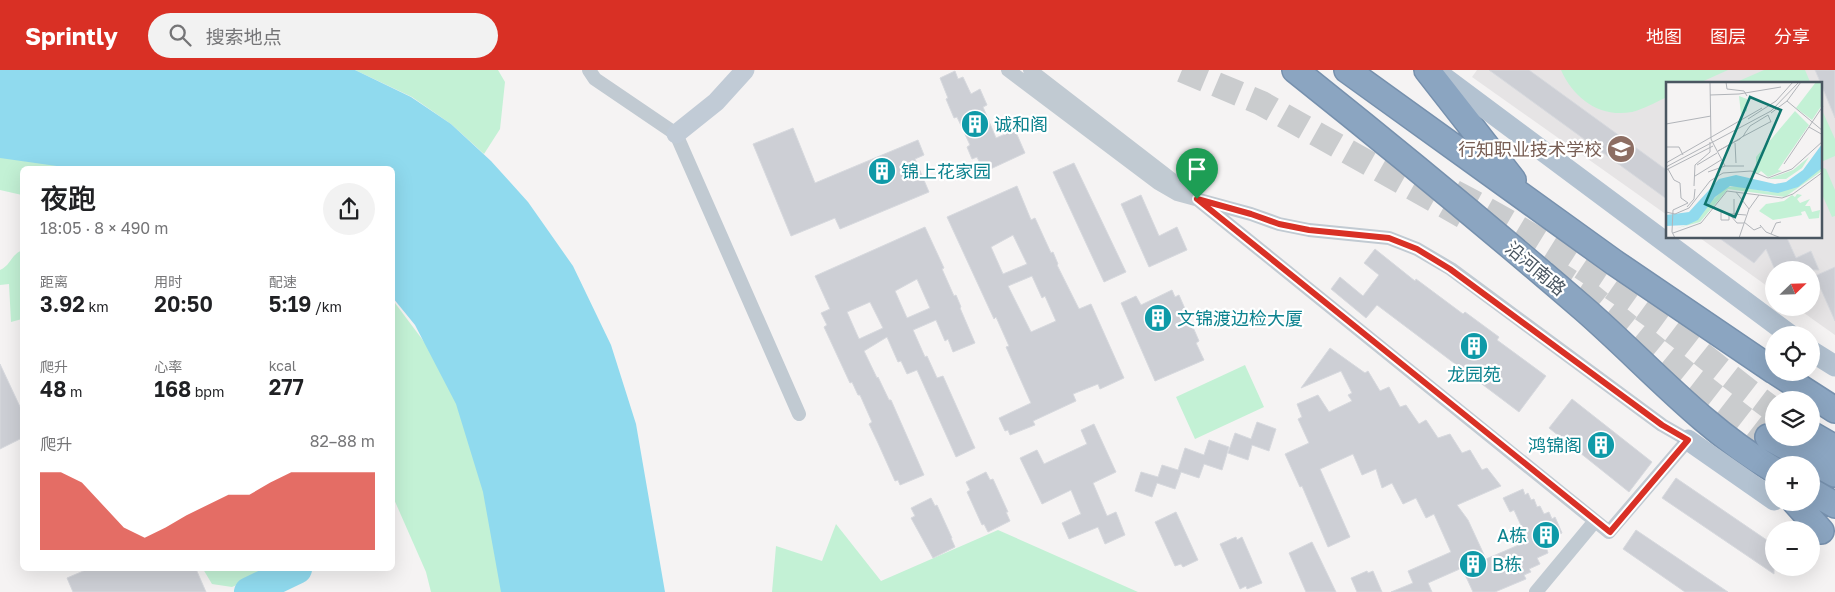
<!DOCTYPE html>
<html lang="zh">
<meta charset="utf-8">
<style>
:root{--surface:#fff;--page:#f2f2f2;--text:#202124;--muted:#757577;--accent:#d93025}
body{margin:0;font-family:"Golos Text","Noto Sans SC",sans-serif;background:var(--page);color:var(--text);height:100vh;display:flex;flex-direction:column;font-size:19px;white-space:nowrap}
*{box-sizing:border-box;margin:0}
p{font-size:16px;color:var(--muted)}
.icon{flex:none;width:28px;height:28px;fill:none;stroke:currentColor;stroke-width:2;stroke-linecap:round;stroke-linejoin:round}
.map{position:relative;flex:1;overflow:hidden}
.sheet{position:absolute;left:20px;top:96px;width:375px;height:405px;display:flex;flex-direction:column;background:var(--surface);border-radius:8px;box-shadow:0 5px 20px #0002}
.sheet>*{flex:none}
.needle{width:32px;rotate:67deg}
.controls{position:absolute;left:1765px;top:191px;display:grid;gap:10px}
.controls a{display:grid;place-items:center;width:55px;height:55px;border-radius:50%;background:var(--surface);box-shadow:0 5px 20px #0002;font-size:25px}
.pin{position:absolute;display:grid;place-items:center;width:42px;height:42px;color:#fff;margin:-51px -21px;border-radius:50% 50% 50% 0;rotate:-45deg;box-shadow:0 0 5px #0007}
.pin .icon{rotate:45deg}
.round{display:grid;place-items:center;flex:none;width:52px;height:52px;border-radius:26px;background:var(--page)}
.summary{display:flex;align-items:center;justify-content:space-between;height:85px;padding:0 20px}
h1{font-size:28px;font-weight:600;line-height:38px}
.figures{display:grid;grid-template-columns:repeat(3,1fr);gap:8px;height:85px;padding:5px 20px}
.figures div{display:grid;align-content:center}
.figures b{font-size:21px;font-weight:600}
.figures small{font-size:14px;font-weight:400}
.figures p{font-size:14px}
.chart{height:140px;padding:10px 20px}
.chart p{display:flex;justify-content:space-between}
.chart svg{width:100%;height:90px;margin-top:5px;fill:var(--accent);opacity:.7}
header{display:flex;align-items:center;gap:30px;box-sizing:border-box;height:70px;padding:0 25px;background:var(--accent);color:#fff}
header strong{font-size:24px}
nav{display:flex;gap:28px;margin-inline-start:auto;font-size:18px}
.search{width:350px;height:45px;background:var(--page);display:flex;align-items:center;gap:12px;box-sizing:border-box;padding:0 18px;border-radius:28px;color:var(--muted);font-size:19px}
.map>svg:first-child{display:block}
.education{fill:#e6e4e5}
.green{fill:#c3f1d5}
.water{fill:#90daee}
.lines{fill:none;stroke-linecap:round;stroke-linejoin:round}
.river{stroke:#90daee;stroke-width:30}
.building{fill:#cdcfd5;stroke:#d7d9de;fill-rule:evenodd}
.highway-tunnel{stroke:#caccce;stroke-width:25;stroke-dasharray:25 12;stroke-linecap:butt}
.highway-casing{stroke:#7690ad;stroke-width:28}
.street{stroke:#c1cad2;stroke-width:14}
.secondary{stroke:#c1cbd6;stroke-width:19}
.primary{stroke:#b3c2d1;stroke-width:21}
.highway{stroke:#8ba5c1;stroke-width:25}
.route-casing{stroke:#fff;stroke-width:10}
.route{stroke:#d93025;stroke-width:6}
.labels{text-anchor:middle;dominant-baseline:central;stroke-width:4.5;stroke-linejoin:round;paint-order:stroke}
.culture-label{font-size:18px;fill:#0d838f;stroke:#fff;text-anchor:start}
.education-label{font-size:18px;fill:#785e54;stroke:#fff;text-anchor:end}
.street-label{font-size:18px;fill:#4a5661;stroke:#fff}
.inset-road{fill:none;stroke:#b1b4b9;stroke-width:1}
.view{fill:#0f766e;fill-opacity:0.15;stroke:#0f766e;stroke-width:2.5}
.inset-edge{fill:none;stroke:#4a5661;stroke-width:2.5}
</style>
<header>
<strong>Sprintly</strong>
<div class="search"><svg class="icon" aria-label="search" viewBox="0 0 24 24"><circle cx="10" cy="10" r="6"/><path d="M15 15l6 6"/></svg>搜索地点</div>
<nav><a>地图</a><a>图层</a><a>分享</a></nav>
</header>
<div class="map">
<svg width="1835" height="522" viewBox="0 0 1835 522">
<rect width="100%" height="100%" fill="#f5f3f3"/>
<path class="education" d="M1477 0H1815L1821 14H1668L1667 145 1472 7Z
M1835 11V265L1797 238H1811V200H1774V221L1700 168H1821V15Z"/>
<path class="green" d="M355 0H498L505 12 500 59 484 84 451 54 412 27Z
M1561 0H1728L1697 14H1668L1667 27C1656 32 1644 39 1632 42 1600 48 1574 29 1561 0Z
M1764 0H1805L1811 14H1732Z
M1821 38 1835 69V86L1821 92Z
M0 80 105 99H22V125L0 120Z
M1821 97 1826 99 1835 120V146L1832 147 1821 122Z
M22 180V249L11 252 9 214 0 215V200C11 195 10 186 22 180Z
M392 229 449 305 483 405 506 522H431L426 502 393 427Z
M1245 295 1264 337 1195 369 1176 327Z
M836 454 881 511 998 460 1138 522H772L776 476 822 491Z
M203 499H274L232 517 212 514Z"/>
<path class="water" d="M0 0H355L411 27 451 54 491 91 528 132 573 196 611 275 636 354 665 522H501L483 422 456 334 415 255 393 228 392 99H78L0 88Z"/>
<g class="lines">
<path class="river" d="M249 522 297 499"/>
</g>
<path class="building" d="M1489 0H1529L1668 101V130Z
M1815 0H1835V48L1821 14Z
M955 1 958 9 963 7 971 24 980 19 987 35 983 37 996 68 1015 60 1025 83 984 102 977 87 972 89 967 77 970 75 957 47 954 48 946 29 948 28 940 8Z
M793 58 815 113 918 70 924 85 915 89 929 122 840 159 835 148 791 166 753 74Z
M1074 93 1126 202 1104 212 1053 102Z
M1017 116 1031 150 1035 148 1051 183 1053 182 1058 194 1057 195 1079 239 1091 234 1124 308 1100 319 1098 314 1073 324 1076 331 1033 351 1035 355 1010 365 1008 360 1005 361 999 348 1031 333 1006 277 1009 276 996 247 994 249 947 147ZM1013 165 1027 194 1003 204 991 177ZM1032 206 1042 228 1045 226 1056 251 1031 262 1008 216Z
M1141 125 1159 166 1177 157 1187 180 1149 197 1121 134Z
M925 157 944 198 942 199 954 226 956 225 961 237 960 238 975 273 953 282 948 269 945 271 936 250 913 260 925 287 927 286 937 308 943 306 975 378 956 387 917 300 907 304 901 291 898 292 887 267 864 281 877 308 878 307 889 330H891L924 405 900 415 898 410 895 411 878 373 869 354 872 352 860 325H858L852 312 850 313 824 257 827 255 821 243 830 239 815 206ZM917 209 930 238 907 248 895 221ZM870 232 883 258 859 269 847 242Z
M1719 168H1787L1796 188 1811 181 1819 200H1795L1793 195 1781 200H1775L1766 179 1754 193Z
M1375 179 1415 211 1416 209 1463 244 1465 242 1499 267 1497 270 1546 306 1519 342 1377 235 1366 248 1331 219 1340 207 1363 226 1379 205 1364 193Z
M1835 197V251L1815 206Z
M1172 220 1175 227 1179 225 1199 271 1196 273 1204 290 1155 311 1121 233 1136 226 1141 235Z
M1330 278 1365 303 1368 301 1380 321 1389 317 1400 337 1406 335 1419 354 1426 350 1438 368 1450 364 1462 383 1470 380 1482 400 1487 398 1501 416 1457 435 1468 450 1486 489 1528 471 1514 440 1510 442 1503 428 1523 419 1525 425 1528 423 1531 430 1534 429 1537 437 1540 436 1544 444 1549 442 1552 449 1555 447 1562 463 1553 467 1555 472 1546 476 1548 483 1537 488 1540 494 1529 499 1531 502 1524 505 1526 509 1495 522H1473L1462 498 1428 513 1432 522H1391L1413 513 1408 501 1451 482 1434 444 1426 448 1416 428 1403 434 1392 413 1382 418 1376 399 1362 405 1353 384 1320 399 1350 467 1328 477 1302 416 1300 417 1285 384 1309 373 1298 349 1302 347 1297 334 1318 325 1329 342 1352 331 1348 325 1352 323 1341 301 1301 318Z
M0 294 22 341V368L0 379Z
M1572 329 1652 392 1629 422 1549 358Z
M1257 352 1276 359 1269 381 1252 375 1248 390 1228 383 1235 363 1251 369Z
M1094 354 1116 402 1093 413 1107 446 1116 442 1125 465 1105 474 1098 457 1069 469 1062 453 1081 444 1071 420 1042 434 1020 388 1037 380 1044 394 1087 374 1081 360Z
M1209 370 1229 377 1222 400 1204 394 1199 408 1181 402 1175 419 1157 413 1152 427 1135 421 1141 402 1158 407 1162 395 1178 400 1185 378 1204 385Z
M986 402 990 410 993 409 1008 442H1006L1010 451 988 462 984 454 982 455 967 422 970 420 966 412Z
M1676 408 1774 475V504L1662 428Z
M931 428 935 436 937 435 952 468H951L955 477 933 488 911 448 915 446 911 438Z
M1176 442 1198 490 1183 497 1181 494 1175 496 1155 452Z
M1636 460 1728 522H1685L1623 479Z
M1236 467 1237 470 1242 467 1262 513 1247 519 1246 516 1240 519 1220 474Z
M1312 472 1336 522H1306L1289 483Z
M88 499H196L206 522H73L67 508Z
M1367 501 1368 503 1373 501 1382 522H1357L1351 508Z"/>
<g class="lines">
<path class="highway-tunnel" d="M1182 0 1261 33 1463 146
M1454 122C1525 159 1592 202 1656 249 1696 278 1734 311 1774 340
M1549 198 1585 221 1692 308 1768 367"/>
<defs>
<path id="highway" d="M1295 0C1393 78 1489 157 1584 239 1646 293 1702 358 1774 400
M1347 0 1615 193 1774 301
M1427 0 1513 110
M1776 302 1835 340
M1811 364 1835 378
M1768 367 1835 404
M1811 421 1835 435
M1795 432 1821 461"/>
</defs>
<use href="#highway" class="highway-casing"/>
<path class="street" d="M589 0 595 9 676 64 799 344
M1008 0 1158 113 1177 124 1251 144 1279 154 1309 160 1389 168 1417 179 1451 199 1662 355 1688 370 1609 462 1197 129 1030 0
M1536 522 1595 451"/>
<path class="secondary" d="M676 64 716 32 745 0"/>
<path class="primary" d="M1434 0 1790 265
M1811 281 1835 296
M1688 370 1774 430"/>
<use href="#highway" class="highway"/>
</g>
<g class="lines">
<defs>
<path id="route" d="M1197 129 1251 144 1279 154 1309 160 1389 168 1417 179 1450 199 1662 355 1688 370 1610 462Z"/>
</defs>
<use href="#route" class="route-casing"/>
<use href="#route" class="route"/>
</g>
<defs>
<symbol id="building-disc" viewBox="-11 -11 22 22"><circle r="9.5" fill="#0f9aa8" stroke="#fff"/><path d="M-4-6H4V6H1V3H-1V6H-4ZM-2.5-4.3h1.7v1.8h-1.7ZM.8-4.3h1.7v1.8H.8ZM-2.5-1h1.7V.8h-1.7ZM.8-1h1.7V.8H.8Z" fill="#fff"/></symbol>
<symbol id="school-disc" viewBox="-11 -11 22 22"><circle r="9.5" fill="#8d6e63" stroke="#fff"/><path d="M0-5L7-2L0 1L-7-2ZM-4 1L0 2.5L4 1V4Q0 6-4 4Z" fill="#fff"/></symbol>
</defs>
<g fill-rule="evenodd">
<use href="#building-disc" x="959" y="38" width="32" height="32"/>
<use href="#school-disc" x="1605" y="63" width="32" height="32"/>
<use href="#building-disc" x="866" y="85" width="32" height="32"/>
<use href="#building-disc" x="1142" y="232" width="32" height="32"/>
<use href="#building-disc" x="1458" y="260" width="32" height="32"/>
<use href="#building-disc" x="1585" y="359" width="32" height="32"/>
<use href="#building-disc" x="1530" y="449" width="32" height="32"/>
<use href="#building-disc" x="1457" y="478" width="32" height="32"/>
</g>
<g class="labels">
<g class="culture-label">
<text x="994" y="54">诚和阁</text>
<text x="901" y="101">锦上花家园</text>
<text x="1177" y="248">文锦渡边检大厦</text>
<text x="1474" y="304" text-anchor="middle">龙园苑</text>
<text x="1582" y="375" text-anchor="end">鸿锦阁</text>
<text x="1527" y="465" text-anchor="end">A栋</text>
<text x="1492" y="494">B栋</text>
</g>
<g class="education-label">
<text x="1602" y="79">行知职业技术学校</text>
</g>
<g class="street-label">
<text transform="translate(1536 198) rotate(40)">沿河南路</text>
</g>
</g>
<g transform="translate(1666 12)">
<rect width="156" height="156" fill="#f5f3f3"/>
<path d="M150 0H156V23L146 38 130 26ZM73 14 81 17V29L75 32ZM129 29 143 43 112 88 116 89 102 95 95 89 92 92 86 89 90 83V75ZM143 75 136 86 120 97H102L127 88ZM156 85V89L119 115 62 107 34 140 8 147 21 143 60 105 74 104 103 110ZM131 112 136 113 131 117 134 121 144 117 139 124H144L146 130 154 128 153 136 143 137 139 129 135 130 136 133 107 138 93 129 100 122 118 119 126 113 129 115Z" fill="#c3f1d5"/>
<path d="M156 62V86L132 105 112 111 64 104 49 115 32 138 21 143 0 144V133L23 130 53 97 70 93 109 102 120 100 137 88Z" fill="#90daee"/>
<path class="inset-road" d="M44 0 45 57 48 63M60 0 61 7 78 9 81 14M44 13 73 12 115 5M121 19 157 49M105 31 121 19 135 0M82 37 110 19 127 0M0 42 45 34M143 45 157 53M69 61 70 81M48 63 59 84M0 65H13L17 73M52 69 74 57 78 53 79 51 84 44 102 33 105 40H104L76 55 73 57 52 69M0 81 96 26M118 82 157 24M31 83 51 71M0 85 105 29 133 0M2 87 8 98 14 101 15 116 22 121 7 128 6 150 9 156M0 88 47 64M42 90 59 84H78M29 94 55 78M0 99V118M28 104 29 83 44 70V60M70 110 83 127 73 156M68 117V132L80 133M21 125 28 117 29 107M83 127 93 113M0 130 9 132 23 126 44 99 57 91 85 89 102 96 126 87 157 59M55 130V138H63V132H69M65 134 71 141H78M78 140 88 148 95 145M94 143 100 150 115 156M7 151 35 141 61 109 116 116 127 112 157 90M105 152 110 141 115 140"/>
<path class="view" d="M84 15 115 28 69 135 39 122Z"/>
<rect width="156" height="156" class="inset-edge"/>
</g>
</svg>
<div class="controls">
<a><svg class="needle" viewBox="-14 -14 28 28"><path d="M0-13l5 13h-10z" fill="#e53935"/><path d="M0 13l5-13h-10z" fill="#757577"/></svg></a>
<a><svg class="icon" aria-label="locate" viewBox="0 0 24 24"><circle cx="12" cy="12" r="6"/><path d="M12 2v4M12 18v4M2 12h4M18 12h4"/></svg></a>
<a><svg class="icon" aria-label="layers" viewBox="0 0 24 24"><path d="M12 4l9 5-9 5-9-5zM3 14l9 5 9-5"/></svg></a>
<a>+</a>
<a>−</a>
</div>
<div class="pin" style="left:1197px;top:129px;background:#1e9e55"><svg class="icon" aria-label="arrive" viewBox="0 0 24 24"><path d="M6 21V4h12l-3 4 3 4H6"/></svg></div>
<section class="sheet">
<div class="summary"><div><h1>夜跑</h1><p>18:05 · 8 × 490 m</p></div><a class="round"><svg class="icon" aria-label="share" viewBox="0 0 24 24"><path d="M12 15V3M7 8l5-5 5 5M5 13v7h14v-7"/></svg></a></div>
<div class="figures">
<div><p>距离</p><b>3.92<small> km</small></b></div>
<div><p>用时</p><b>20:50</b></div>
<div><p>配速</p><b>5:19<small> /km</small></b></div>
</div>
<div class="figures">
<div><p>爬升</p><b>48<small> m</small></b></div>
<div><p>心率</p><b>168<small> bpm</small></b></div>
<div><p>kcal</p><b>277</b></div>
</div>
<div class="chart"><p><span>爬升</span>82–88 m</p>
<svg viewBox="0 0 160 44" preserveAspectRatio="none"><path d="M0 44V6L10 6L20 11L30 22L40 33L50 38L60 33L70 27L80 22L90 17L100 17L110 11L120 6L130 6L140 6L150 6L160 6V44z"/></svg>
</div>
</section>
</div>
